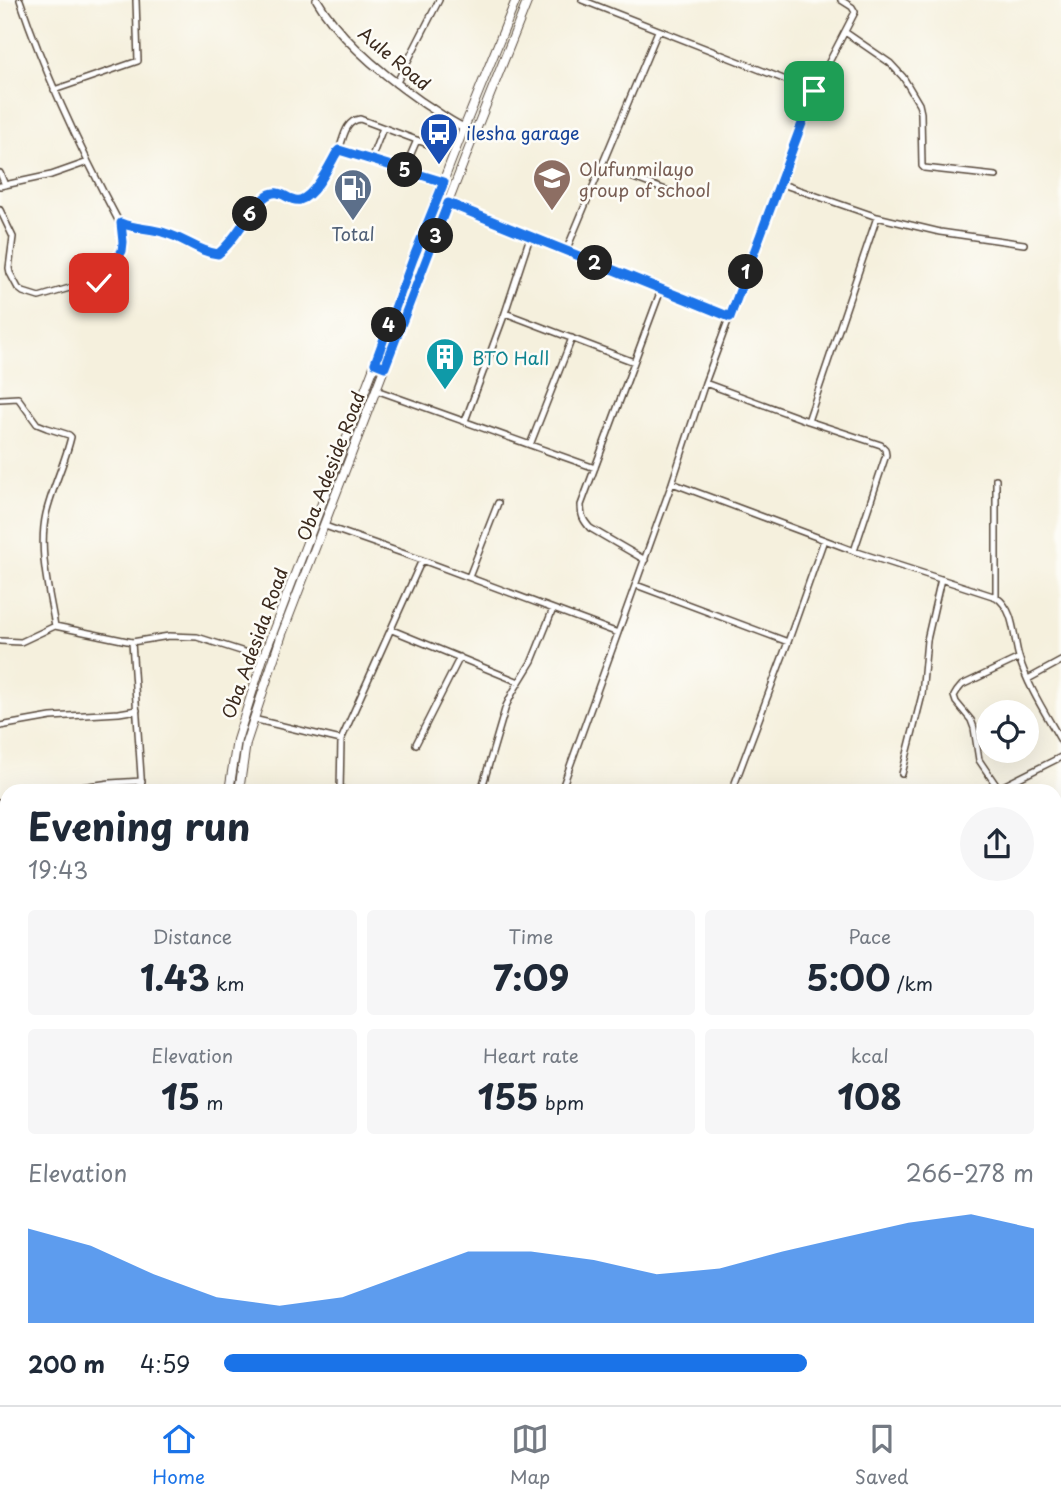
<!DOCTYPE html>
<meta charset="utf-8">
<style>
:root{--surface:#fff;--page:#f6f6f7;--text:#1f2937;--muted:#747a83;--line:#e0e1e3;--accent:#1a73e8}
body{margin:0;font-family:"Playpen Sans",sans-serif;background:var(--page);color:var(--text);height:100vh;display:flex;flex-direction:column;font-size:26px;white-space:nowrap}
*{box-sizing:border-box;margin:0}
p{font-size:23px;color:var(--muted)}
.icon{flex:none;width:38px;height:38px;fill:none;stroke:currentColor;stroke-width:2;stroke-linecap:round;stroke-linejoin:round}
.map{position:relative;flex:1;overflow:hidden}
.drawer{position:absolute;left:0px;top:784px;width:1062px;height:621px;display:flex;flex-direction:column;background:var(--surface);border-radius:21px 21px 0 0;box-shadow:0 7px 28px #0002}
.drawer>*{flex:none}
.fabs{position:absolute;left:976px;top:700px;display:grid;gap:14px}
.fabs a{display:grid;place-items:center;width:63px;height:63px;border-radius:50%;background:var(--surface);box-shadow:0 7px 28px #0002;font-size:35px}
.pin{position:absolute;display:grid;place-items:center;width:60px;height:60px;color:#fff;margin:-30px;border-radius:14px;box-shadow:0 4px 10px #0006}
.km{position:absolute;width:35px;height:35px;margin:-18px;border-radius:50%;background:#222;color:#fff;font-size:19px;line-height:35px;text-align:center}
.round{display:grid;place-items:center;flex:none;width:74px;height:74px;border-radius:37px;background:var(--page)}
.summary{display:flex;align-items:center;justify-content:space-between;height:119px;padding:0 28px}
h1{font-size:38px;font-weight:700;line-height:52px}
.figures{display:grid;grid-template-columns:repeat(3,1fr);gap:10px;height:119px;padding:7px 28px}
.figures div{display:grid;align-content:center;border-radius:7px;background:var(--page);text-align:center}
.figures b{font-size:35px;font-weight:700}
.figures small{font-size:19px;font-weight:400}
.figures p{font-size:19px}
.chart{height:196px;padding:14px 28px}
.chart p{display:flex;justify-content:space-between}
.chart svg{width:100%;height:126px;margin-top:7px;fill:var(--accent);opacity:.7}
ul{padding:0 28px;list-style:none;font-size:23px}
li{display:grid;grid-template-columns:112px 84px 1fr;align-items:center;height:52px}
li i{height:18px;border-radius:9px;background:var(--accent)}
.dock{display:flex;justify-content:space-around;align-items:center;height:98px;border-top:2px solid var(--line);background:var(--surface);font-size:19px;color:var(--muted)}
.dock a{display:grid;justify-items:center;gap:4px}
.dock .active{color:var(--accent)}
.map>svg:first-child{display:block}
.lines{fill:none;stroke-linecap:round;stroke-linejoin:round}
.street-casing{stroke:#57483b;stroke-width:8}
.secondary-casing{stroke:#57483b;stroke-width:10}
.primary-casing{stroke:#57483b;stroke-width:10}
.street{stroke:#fff;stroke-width:5}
.secondary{stroke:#fff;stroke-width:7}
.primary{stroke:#fff;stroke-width:8}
.route-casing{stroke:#fff;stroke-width:14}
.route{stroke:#1a73e8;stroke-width:9}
.labels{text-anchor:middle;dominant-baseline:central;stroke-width:5;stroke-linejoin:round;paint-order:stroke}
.street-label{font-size:18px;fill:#3b2a1e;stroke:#fdfcf7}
.transit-label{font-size:18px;fill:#164399;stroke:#fdfcf7;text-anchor:start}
.education-label{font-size:18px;fill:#785e54;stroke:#fdfcf7;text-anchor:start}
.service-label{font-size:18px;fill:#4e5e75;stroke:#fdfcf7}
.culture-label{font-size:18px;fill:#0d838f;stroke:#fdfcf7;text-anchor:start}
</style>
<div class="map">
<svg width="1061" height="1405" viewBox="0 0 1061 1405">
<rect width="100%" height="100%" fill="#fdfcf7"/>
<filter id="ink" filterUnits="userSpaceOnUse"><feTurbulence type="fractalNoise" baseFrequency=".0143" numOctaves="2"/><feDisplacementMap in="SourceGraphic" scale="14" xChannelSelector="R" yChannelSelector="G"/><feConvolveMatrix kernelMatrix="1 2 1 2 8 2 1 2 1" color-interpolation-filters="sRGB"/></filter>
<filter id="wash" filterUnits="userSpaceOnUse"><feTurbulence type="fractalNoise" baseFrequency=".00686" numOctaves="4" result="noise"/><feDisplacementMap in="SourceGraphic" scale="28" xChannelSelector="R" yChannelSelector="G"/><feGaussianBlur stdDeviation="1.57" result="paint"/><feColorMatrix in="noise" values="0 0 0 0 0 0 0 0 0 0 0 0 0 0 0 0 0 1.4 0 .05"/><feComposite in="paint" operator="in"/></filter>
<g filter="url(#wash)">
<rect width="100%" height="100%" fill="#f5f0dd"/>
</g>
<g filter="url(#ink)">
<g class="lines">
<defs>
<path id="street" d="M20 0C46 77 80 149 118 220L122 224 170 234 203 250 218 254C237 239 246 214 264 198 280 184 287 203 300 200 314 196 330 164 337 152L339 150 444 182
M582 0 814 91
M845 32 890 63 903 77 919 104 921 113 922 166 924 168 996 176
M396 84 439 0
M54 90 138 61 136 0
M339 150C344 137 345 121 360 119L430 145 435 143 451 122
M371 159 383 128
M602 166 679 195
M404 170 417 140
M0 173 5 185
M779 183 877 217 940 232 1024 244
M0 186 51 175 88 162
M448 203 730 317
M0 210 13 237 9 268 10 273 18 288 23 292 39 297 73 287 99 283 122 251 123 242 121 223
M566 251 658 31
M505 313 634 362
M705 383 808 421 881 445 885 449 886 455 854 551
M376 390 595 468
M0 399 18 398 37 424 47 428 69 435 71 437C65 463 52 488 46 514 38 550 49 591 55 626
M465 421 505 313 530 237
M808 421 877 217
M530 445 572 338
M996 479V597
M672 483 854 551 996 597C1015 610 1013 637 1019 657 1028 687 1046 714 1061 741
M325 526 422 560 618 633
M645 560 590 528C583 520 581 516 581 505L661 290
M469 577 498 503
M636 585 788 642
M392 630 519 682
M0 641 21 642 55 626 132 642 169 636 197 637 263 658
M132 642 142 791
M1028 679 1061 661
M253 719 341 740
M0 726 51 717 119 713 137 710
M416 744 460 657
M902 774 922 695 927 640 941 579
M998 788 979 760 974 728 971 720 956 702 954 696 957 691 962 685 1019 658
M54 791 110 783 142 781
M340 791 341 740 422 560
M481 791 506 706 513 692 532 661 553 609
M561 791 672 483 705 383 779 183 814 91 855 12 852 7 841 0
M732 791 788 642 824 540
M993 791 1061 757
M0 802 7 801
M0 886 7 887
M0 912 7 903
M1055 931 1058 941 1061 940
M0 1026H7
M1055 1034 1061 1031
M0 1229 7 1235
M0 1332 7 1344
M0 1356 7 1352
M64 1398 66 1405
M131 1398 134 1405"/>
<path id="secondary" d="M317 0C340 40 385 76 422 102 436 111 449 121 464 128
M1055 1182 1061 1194"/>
<path id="primary" d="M229 791 237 740 263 658 375 364 413 259 464 128 516 0
M239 791 246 743 282 634 476 130 528 0
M318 1398 320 1405
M327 1398 330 1405"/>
</defs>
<use href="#street" class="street-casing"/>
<use href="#secondary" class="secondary-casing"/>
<use href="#primary" class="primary-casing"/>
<use href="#street" class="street"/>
<use href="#secondary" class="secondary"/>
<use href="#primary" class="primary"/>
</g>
</g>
<g class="lines" filter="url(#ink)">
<defs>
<path id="route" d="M99 283 122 251 123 242 121 223C134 229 151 228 165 233 184 238 199 252 218 254 237 239 246 214 264 198 280 184 287 203 300 200 315 196 330 164 337 152L339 150 444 182 413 259 375 363 385 367 448 203 730 317 814 91"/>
</defs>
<use href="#route" class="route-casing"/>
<use href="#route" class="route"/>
</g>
<defs>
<symbol id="bus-pin" viewBox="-11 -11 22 30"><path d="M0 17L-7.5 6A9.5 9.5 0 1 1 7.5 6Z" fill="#1a4fb4" stroke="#fdfcf7"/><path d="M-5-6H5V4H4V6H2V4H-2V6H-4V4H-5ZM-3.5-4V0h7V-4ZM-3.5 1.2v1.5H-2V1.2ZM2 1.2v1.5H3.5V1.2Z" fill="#fff"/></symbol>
<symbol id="school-pin" viewBox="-11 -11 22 30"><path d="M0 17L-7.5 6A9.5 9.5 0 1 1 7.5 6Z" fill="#8d6e63" stroke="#fdfcf7"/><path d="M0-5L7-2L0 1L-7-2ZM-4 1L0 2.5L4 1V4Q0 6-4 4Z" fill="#fff"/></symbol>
<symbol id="fuel-pin" viewBox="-11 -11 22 30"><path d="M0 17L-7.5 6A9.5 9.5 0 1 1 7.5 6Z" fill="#5c6f8a" stroke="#fdfcf7"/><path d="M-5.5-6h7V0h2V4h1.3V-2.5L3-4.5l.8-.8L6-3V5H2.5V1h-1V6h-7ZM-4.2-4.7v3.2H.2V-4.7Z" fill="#fff"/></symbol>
<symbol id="building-pin" viewBox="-11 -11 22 30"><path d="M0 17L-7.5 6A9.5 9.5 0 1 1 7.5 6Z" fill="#0f9aa8" stroke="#fdfcf7"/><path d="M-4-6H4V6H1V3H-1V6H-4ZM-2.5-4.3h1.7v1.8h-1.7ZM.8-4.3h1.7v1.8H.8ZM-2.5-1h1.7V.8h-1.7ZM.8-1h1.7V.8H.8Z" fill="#fff"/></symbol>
</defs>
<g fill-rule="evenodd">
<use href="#bus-pin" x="417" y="110" width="44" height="60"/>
<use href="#school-pin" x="530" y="156" width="44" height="60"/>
<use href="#fuel-pin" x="331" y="166" width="44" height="60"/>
<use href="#building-pin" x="423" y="335" width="44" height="60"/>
</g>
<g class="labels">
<g class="street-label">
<text transform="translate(395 58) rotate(40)">Aule Road</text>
<text transform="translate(330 466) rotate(-69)">Oba Adeside Road</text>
<text transform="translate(254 643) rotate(-70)">Oba Adesida Road</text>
</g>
<g class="transit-label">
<text x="466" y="132">ilesha garage</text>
</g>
<g class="education-label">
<text x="579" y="168">Olufunmilayo<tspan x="579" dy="21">group of school</tspan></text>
</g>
<g class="service-label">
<text x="353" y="233">Total</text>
</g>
<g class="culture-label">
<text x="472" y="357">BTO Hall</text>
</g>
</g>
</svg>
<div class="fabs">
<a><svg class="icon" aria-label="locate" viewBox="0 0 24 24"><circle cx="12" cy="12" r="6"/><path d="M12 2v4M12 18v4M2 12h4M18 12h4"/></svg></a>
</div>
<div class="pin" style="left:814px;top:91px;background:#1e9e55"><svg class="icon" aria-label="arrive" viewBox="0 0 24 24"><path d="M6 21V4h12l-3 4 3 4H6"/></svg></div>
<div class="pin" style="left:99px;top:283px;background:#d93025"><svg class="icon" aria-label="check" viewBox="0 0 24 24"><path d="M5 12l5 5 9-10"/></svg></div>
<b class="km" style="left:746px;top:272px">1</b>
<b class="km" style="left:595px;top:263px">2</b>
<b class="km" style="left:436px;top:236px">3</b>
<b class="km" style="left:389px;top:325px">4</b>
<b class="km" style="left:405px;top:170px">5</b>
<b class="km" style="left:250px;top:214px">6</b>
<section class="drawer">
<div class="summary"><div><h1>Evening run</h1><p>19:43</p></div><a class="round"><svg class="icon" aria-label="share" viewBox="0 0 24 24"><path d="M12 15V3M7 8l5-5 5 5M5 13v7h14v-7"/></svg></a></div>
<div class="figures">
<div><p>Distance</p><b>1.43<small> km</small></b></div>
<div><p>Time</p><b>7:09</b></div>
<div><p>Pace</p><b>5:00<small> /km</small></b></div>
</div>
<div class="figures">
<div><p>Elevation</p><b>15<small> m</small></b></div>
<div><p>Heart rate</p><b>155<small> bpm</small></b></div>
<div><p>kcal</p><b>108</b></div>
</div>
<div class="chart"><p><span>Elevation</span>266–278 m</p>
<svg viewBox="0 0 160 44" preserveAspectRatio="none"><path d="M0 44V11L10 17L20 27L30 35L40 38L50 35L60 27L70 19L80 19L90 22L100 27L110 25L120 19L130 14L140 9L150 6L160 11V44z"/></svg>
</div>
<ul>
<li><b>200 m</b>4:59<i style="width:72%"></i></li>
</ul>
</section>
</div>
<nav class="dock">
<a class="active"><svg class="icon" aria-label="home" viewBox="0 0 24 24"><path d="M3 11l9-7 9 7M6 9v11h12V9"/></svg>Home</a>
<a><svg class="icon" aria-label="map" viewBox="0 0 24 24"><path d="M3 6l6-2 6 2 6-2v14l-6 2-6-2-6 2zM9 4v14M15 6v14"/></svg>Map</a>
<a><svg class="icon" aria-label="saved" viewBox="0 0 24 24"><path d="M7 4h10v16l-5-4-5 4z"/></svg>Saved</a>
</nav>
